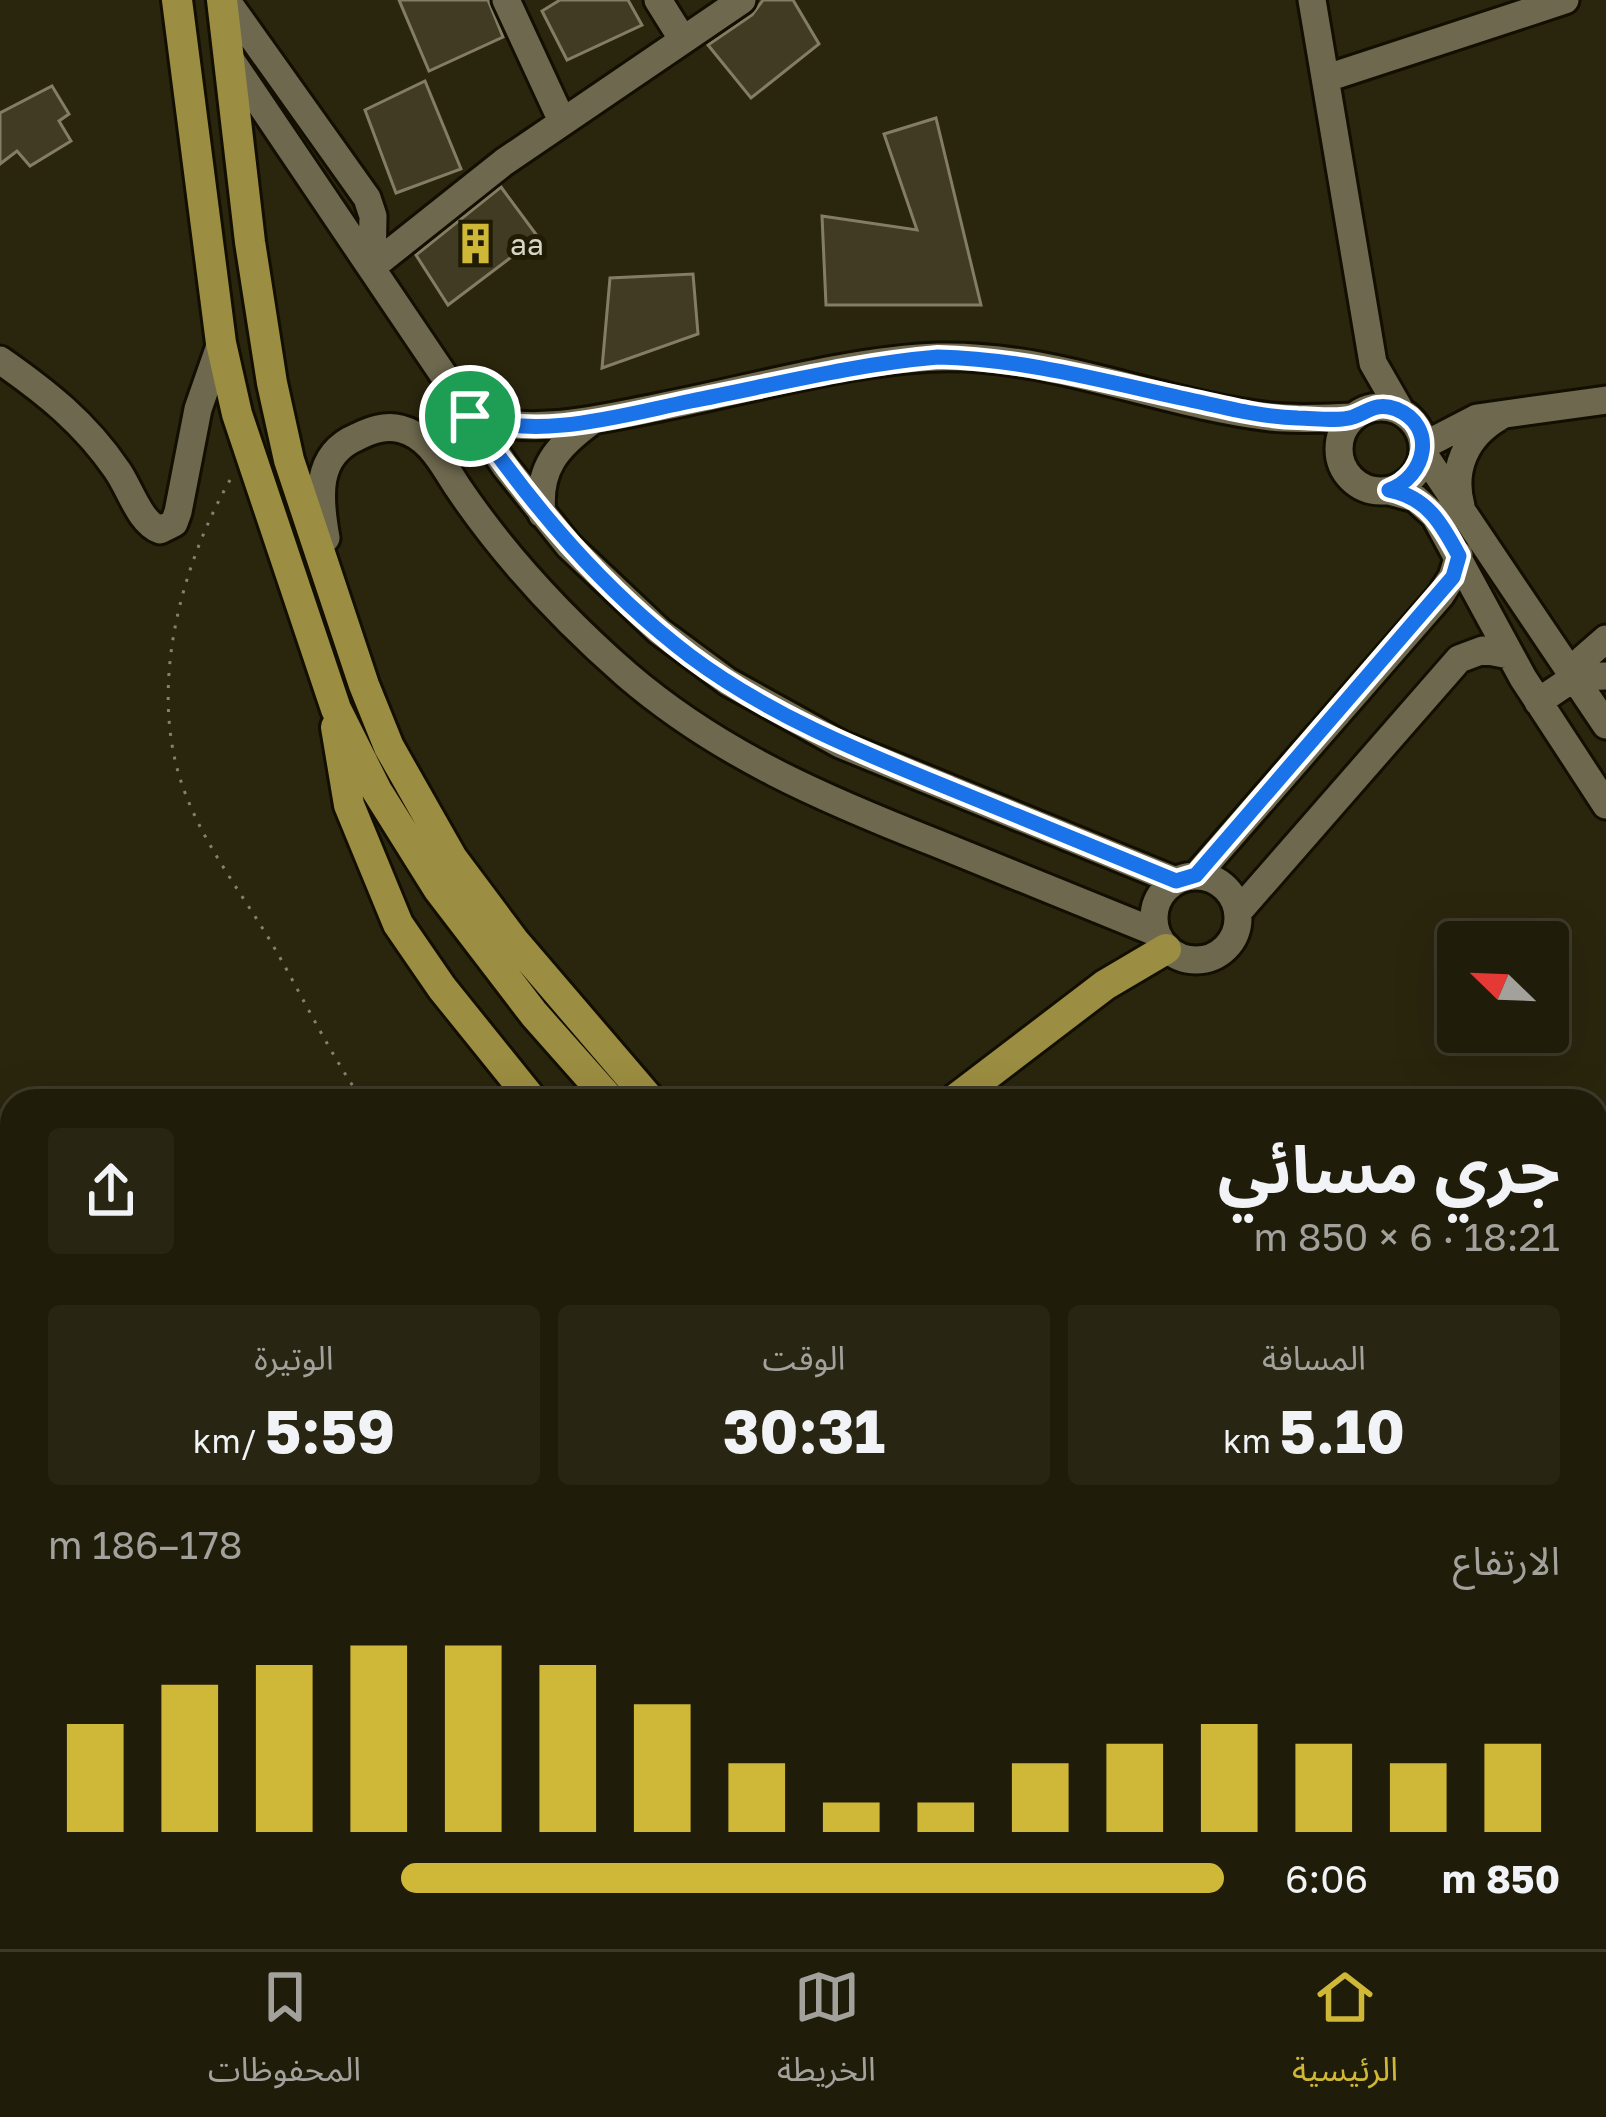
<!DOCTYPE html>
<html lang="ar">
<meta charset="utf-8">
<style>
:root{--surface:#201c0a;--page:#282513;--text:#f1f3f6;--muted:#a2a19c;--line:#3d3a2b;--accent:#cfb837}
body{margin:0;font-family:"Golos Text","Noto Sans Arabic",sans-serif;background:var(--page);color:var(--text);direction:rtl;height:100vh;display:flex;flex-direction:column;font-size:45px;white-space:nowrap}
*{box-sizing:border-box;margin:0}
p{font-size:39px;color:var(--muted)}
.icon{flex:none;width:66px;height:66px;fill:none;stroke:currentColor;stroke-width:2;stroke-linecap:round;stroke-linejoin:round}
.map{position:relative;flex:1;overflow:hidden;direction:ltr}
.side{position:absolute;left:0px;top:1089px;width:1608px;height:861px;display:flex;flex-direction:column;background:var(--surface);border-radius:36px 36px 0 0;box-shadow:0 12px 48px #0002,0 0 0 3px var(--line);direction:rtl}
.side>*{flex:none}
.needle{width:78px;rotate:293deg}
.tools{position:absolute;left:1437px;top:921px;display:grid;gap:24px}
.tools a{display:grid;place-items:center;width:132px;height:132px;border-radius:12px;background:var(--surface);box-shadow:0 12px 48px #0002,0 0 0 3px var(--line);font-size:60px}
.pin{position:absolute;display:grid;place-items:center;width:102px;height:102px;color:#fff;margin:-51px;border:6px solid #fff;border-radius:50%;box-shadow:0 3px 12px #0007}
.round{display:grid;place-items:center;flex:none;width:126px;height:126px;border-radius:12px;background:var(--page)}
.head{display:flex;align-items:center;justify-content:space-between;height:204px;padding:0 48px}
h1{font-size:66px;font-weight:700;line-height:90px}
.metrics{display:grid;grid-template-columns:repeat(3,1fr);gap:18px;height:204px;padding:12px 48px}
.metrics div{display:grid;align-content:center;border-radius:12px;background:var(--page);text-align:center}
.metrics b{font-size:60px;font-weight:700}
.metrics small{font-size:33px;font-weight:400}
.metrics p{font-size:33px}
.chart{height:336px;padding:24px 48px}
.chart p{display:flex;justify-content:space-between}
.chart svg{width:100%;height:216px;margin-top:12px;stroke:var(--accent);stroke-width:6}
ul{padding:0 48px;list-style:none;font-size:39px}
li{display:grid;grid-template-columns:192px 144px 1fr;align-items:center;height:90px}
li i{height:30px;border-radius:15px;background:var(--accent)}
.dock{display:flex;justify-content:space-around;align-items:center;height:168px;border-top:3px solid var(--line);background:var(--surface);font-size:33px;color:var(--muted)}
.dock a{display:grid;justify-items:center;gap:6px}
.dock .on{color:var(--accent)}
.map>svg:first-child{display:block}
.building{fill:#403b22;stroke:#837e63;stroke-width:3}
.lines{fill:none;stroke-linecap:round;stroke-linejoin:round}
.minor-casing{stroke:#120e00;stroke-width:33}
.major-casing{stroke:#120e00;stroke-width:36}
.path{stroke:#84816d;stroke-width:3;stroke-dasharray:3 9;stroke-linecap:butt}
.minor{stroke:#6d684e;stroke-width:27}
.major{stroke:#9b8d41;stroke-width:30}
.route-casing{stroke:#fff;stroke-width:24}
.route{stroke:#1a73e8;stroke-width:15}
.labels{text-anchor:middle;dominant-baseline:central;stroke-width:10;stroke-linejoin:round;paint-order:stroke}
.poi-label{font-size:30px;fill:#d7d5c6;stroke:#201b04;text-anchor:start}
</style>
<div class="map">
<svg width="1606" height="1949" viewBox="0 0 1606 1949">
<rect width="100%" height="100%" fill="#2a250d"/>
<path class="building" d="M399 0H488L503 37 429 71Z
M560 0H628L642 25 567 60 542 11Z
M763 0H793L819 44 751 98 708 45 752 15Z
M425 81 461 169 396 193 365 110Z
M52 86 69 114 59 121 71 141 30 166 17 151 0 164V113Z
M936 118 981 305H826L822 216 917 230 884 134Z
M501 187 538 237 448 305 416 255Z
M693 274 698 334 602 368 610 278Z"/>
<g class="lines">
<defs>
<path id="minor" d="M226 0 367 198 373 216 372 267
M506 0 562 121
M658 0 683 40
M1312 0 1373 363 1400 410
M228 56 505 466 569 546 659 631 728 682 840 744 1176 881
M1327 78 1565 0
M372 267 504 162 742 0
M0 360C46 392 85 423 117 470 130 488 139 522 160 530L174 523 178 512 198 409 221 343
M1339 449a42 42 0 1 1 84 0a42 42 0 1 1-84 0Z
M470 416C530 437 599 419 660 407 747 390 850 360 938 357 1053 354 1159 404 1271 417 1298 420 1326 418 1353 417
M1423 446 1477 418 1606 400
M1423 453 1606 725
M1389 491 1415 498 1435 516 1523 678 1606 805
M1461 506C1451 469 1466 436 1499 417
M542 514C537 469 557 446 592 421
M326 538C319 499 314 455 357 437 371 430 385 425 401 429 429 436 442 463 457 486 504 556 563 619 627 675 719 754 824 799 936 843 1009 873 1082 902 1155 932
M1575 677 1606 676
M1538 702 1575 677 1583 659 1606 639
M1154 918a42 42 0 1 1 84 0a42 42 0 1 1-84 0Z
M1196 876 1440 596 1452 577 1459 555
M1238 912 1459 659 1483 650 1509 655
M1596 1212 1606 1211
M1596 1383H1606
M1596 1619 1606 1713
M1596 1787 1606 1799
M1596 1900 1606 1899"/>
<path id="major" d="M177 0 221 343 237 414 336 709 377 791 439 890 534 1014 611 1101
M222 0 250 242 272 383 289 460 364 685 389 747 452 858 514 941 651 1101
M336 727 349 805 398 924 442 988 533 1101
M953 1101 1105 985 1166 949
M1337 1938 1346 1949
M1383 1938 1393 1949"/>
</defs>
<use href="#minor" class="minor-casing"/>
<use href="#major" class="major-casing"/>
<path class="path" d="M230 480C180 568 147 691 184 790 204 845 241 892 271 942 302 995 328 1051 363 1101
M949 1938 955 1949"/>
<use href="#minor" class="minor"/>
<use href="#major" class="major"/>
</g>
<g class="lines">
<defs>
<path id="route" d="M938 357C1022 359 1100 380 1181 398 1220 406 1258 417 1298 418 1314 418 1338 422 1353 417 1369 411 1377 402 1396 409 1438 426 1426 477 1389 490 1427 497 1442 524 1459 556L1453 577 1196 875 1176 881C1100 850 1024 819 949 788 858 751 769 715 690 656 602 589 533 507 470 416 539 441 622 415 691 401 773 385 855 364 938 357Z"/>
</defs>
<use href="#route" class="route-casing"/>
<use href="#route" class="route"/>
</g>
<defs>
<symbol id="building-bare" viewBox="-9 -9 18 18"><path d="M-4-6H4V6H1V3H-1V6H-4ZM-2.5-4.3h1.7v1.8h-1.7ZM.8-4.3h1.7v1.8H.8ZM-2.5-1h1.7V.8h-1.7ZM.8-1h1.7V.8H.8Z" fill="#cfb837" stroke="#201b04" stroke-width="2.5" paint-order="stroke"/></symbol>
</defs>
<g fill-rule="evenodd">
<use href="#building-bare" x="446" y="214" width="59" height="59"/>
</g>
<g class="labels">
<g class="poi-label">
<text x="510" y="244">aa</text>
</g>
</g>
</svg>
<div class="tools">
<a><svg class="needle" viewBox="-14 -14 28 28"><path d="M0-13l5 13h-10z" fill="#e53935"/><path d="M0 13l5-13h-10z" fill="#a2a19c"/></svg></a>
</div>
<div class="pin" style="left:470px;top:416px;background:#1e9e55"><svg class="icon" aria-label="arrive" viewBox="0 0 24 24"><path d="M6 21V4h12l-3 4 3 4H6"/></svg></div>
<section class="side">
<div class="head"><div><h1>جري مسائي</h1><p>18:21 · 6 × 850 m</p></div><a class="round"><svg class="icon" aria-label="share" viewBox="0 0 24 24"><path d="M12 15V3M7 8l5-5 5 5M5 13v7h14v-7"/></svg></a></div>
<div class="metrics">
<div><p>المسافة</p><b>5.10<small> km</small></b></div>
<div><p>الوقت</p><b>30:31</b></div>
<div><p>الوتيرة</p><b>5:59<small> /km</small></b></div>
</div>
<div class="chart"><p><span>الارتفاع</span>178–186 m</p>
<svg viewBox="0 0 160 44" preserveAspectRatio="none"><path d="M5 44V22M15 44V14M25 44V10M35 44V6M45 44V6M55 44V10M65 44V18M75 44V30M85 44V38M95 44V38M105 44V30M115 44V26M125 44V22M135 44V26M145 44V30M155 44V26"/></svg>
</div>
<ul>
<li><b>850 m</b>6:06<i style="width:70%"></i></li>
</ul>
</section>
</div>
<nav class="dock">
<a class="on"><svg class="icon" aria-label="home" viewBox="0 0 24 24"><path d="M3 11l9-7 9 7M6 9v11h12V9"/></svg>الرئيسية</a>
<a><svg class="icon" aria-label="map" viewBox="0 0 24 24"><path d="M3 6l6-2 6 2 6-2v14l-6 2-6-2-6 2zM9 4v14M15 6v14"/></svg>الخريطة</a>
<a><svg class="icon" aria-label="saved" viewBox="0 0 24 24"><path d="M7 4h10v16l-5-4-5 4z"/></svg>المحفوظات</a>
</nav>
